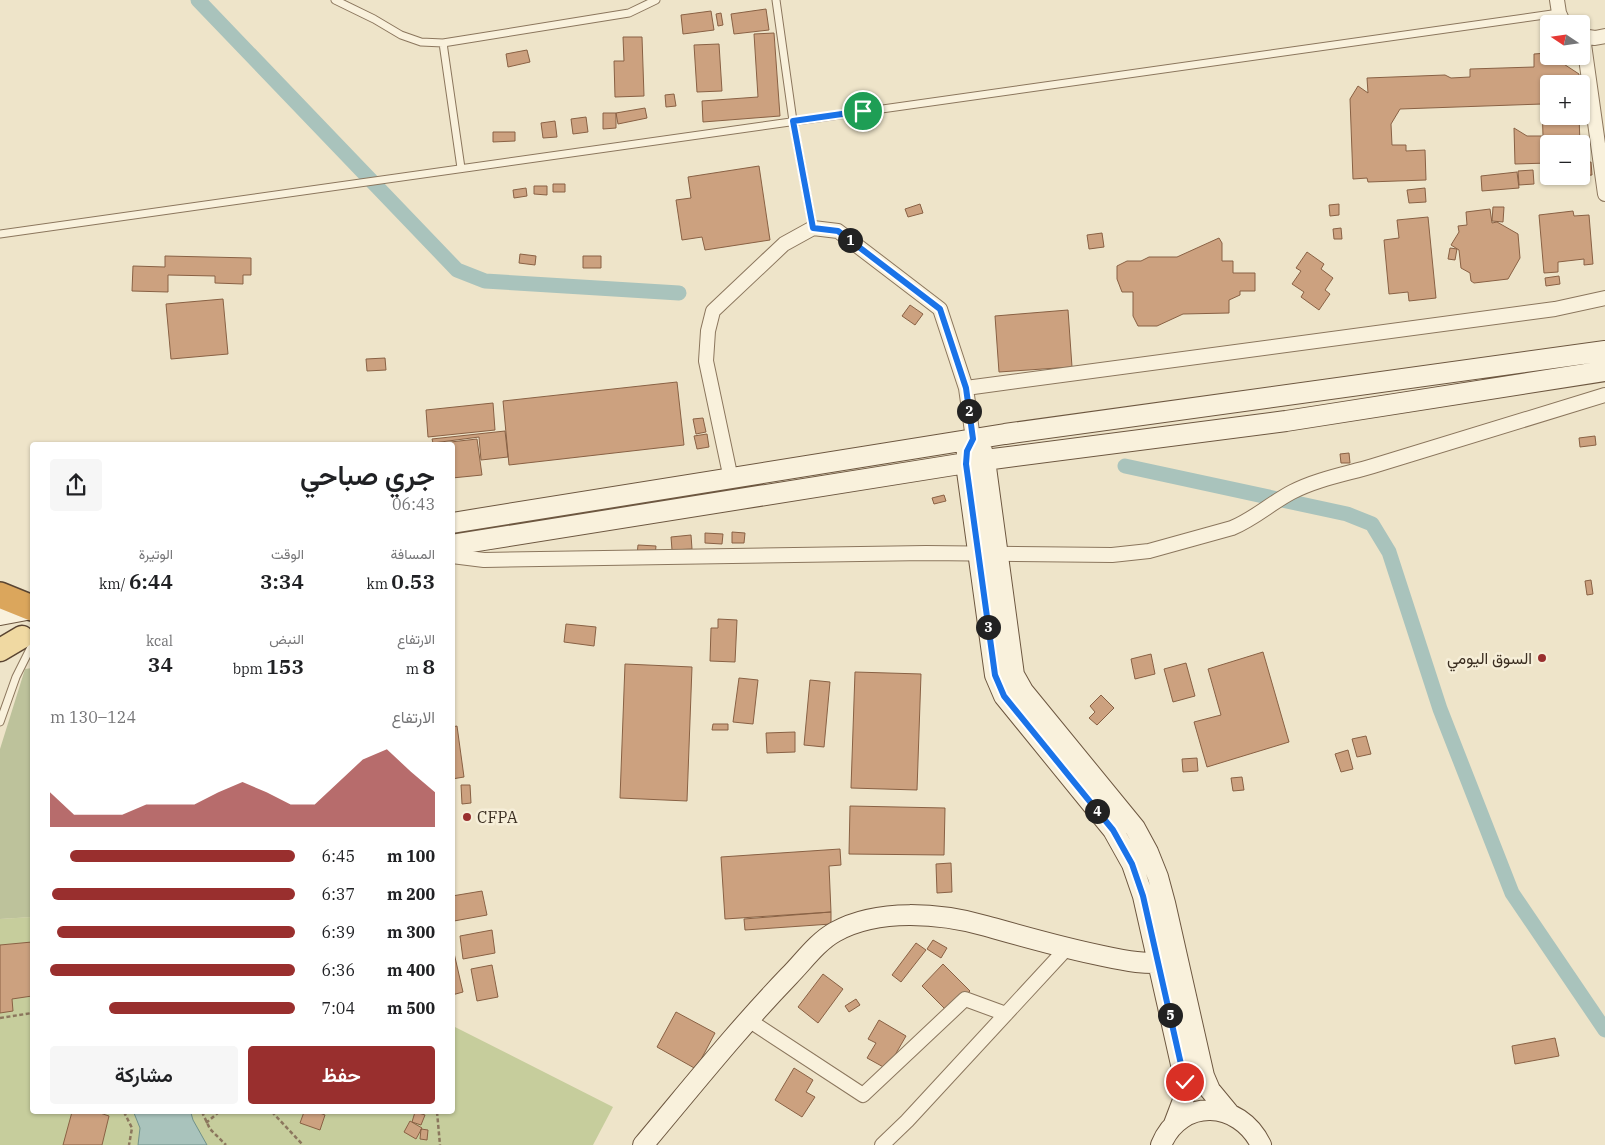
<!DOCTYPE html>
<html lang="ar">
<meta charset="utf-8">
<style>
:root{--surface:#fff;--page:#f6f6f6;--text:#202124;--muted:#757577;--accent:#992f2e}
body{margin:0;font-family:"IBM Plex Serif",Vazirmatn,serif;background:var(--page);color:var(--text);direction:rtl;height:100vh;display:flex;flex-direction:column;font-size:19px;white-space:nowrap}
*{box-sizing:border-box;margin:0}
p{font-size:16px;color:var(--muted)}
.icon{flex:none;width:28px;height:28px;fill:none;stroke:currentColor;stroke-width:2;stroke-linecap:round;stroke-linejoin:round}
.map{position:relative;flex:1;overflow:hidden;direction:ltr}
.details{position:absolute;left:30px;top:442px;width:425px;height:672px;display:flex;flex-direction:column;background:var(--surface);border-radius:5px;box-shadow:0 1px 4px #0004;direction:rtl}
.details>*{flex:none}
.needle{width:32px;rotate:283deg}
.fabs{position:absolute;left:1540px;top:15px;display:grid;gap:10px}
.fabs a{display:grid;place-items:center;width:50px;height:50px;border-radius:5px;background:var(--surface);box-shadow:0 1px 4px #0004;font-size:25px}
.pin{position:absolute;display:grid;place-items:center;width:42px;height:42px;color:#fff;margin:-21px;border:2px solid #fff;border-radius:50%;box-shadow:0 1px 5px #0007}
.km{position:absolute;width:25px;height:25px;margin:-12px;border-radius:50%;background:#222;color:#fff;font-size:14px;line-height:25px;text-align:center}
.round{display:grid;place-items:center;flex:none;width:52px;height:52px;border-radius:5px;background:var(--page)}
.summary{display:flex;align-items:center;justify-content:space-between;height:85px;padding:0 20px}
h1{font-size:28px;font-weight:600;line-height:38px}
.stats{display:grid;grid-template-columns:repeat(3,1fr);gap:8px;height:85px;padding:5px 20px}
.stats div{display:grid;align-content:center}
.stats b{font-size:21px;font-weight:600}
.stats small{font-size:14px;font-weight:400}
.stats p{font-size:14px}
.chart{height:140px;padding:10px 20px}
.chart p{display:flex;justify-content:space-between}
.chart svg{width:100%;height:90px;margin-top:5px;fill:var(--accent);opacity:.7}
.primary-button{display:flex;gap:10px;margin-top:auto;padding:10px 20px}
.primary-button a{flex:1;height:58px;border-radius:5px;background:var(--accent);color:#fff;font-size:20px;font-weight:600;line-height:58px;text-align:center}
.primary-button a+a{background:var(--page);color:var(--text)}
ul{padding:0 20px;list-style:none;font-size:16px}
li{display:grid;grid-template-columns:80px 60px 1fr;align-items:center;height:38px}
li i{height:12px;border-radius:6px;background:var(--accent)}
.map>svg:first-child{display:block}
.green{fill:#c6cd9c}
.cemetery{fill:#bdc29b}
.water{fill:#a9c3bc;stroke:#70918a}
.lines{fill:none;stroke-linecap:round;stroke-linejoin:round}
.canal{stroke:#a9c3bc;stroke-width:15}
.building{fill:#cca17f;stroke:#896144}
.lane-casing{stroke:#8b765d;stroke-width:9}
.street-casing{stroke:#8b765d;stroke-width:16}
.secondary-casing{stroke:#6d5740;stroke-width:22}
.primary-casing{stroke:#594431;stroke-width:25}
.highway-casing{stroke:#594431;stroke-width:28}
.path{stroke:#8b765d;stroke-width:2.5;stroke-dasharray:4 2.5;stroke-linecap:butt}
.lane{stroke:#f9f1dc;stroke-width:7}
.street{stroke:#f9f1dc;stroke-width:14}
.secondary{stroke:#f9f1dc;stroke-width:20}
.primary{stroke:#f0d9a2;stroke-width:22}
.highway{stroke:#dba65c;stroke-width:25}
.route-casing{stroke:#fff;stroke-width:10}
.route{stroke:#1a73e8;stroke-width:6}
.poi-dot{fill:#992f2e;stroke:#f6eed8;stroke-width:2}
.labels{text-anchor:middle;dominant-baseline:central;stroke-width:5;stroke-linejoin:round;paint-order:stroke}
.poi-label{font-size:16px;fill:#3b2e21;stroke:#f6eed8;text-anchor:end}
</style>
<div class="map">
<svg width="1605" height="1145" viewBox="0 0 1605 1145">
<rect width="100%" height="100%" fill="#eee4c9"/>
<path class="green" d="M32 917V1112H452L453 1026 613 1107 593 1145H0V919Z"/>
<path class="cemetery" d="M32 668V917L0 919V749L25 669Z"/>
<path class="water" d="M134 1113H191L193 1120 207 1145H138L140 1128Z"/>
<g class="lines">
<path class="canal" d="M198 0 457 270 485 281 679 293
M1125 466 1347 514 1372 524 1389 552 1440 709 1512 893 1605 1030"/>
</g>
<path class="building" d="M766 9 769 30 734 34 731 14Z
M711 11 714 30 683 34 681 15Z
M721 13 723 25 718 26 716 14Z
M774 33 780 116 703 122 702 101 758 97 754 34Z
M623 37H642L644 96 615 97 614 61H624Z
M719 44 722 91 697 92 694 45Z
M527 50 530 62 508 67 506 54Z
M1547 53 1579 74 1578 84H1549V116H1579L1580 144H1549V163L1515 164 1514 128 1527 136H1543L1542 104 1400 109 1391 124 1392 145H1406V151L1425 150 1426 180 1368 182 1367 178 1353 179 1350 99 1358 86 1368 93 1367 78 1445 75 1451 78 1470 77V69L1534 67V54Z
M674 94 676 106 666 107 665 95Z
M645 108 647 118 618 124 616 113Z
M603 113H616V128L603 129Z
M586 117 588 132 573 134 571 119Z
M555 121 557 137 543 138 541 123Z
M493 132H515V141L493 142Z
M1591 162 1592 175 1581 176V163Z
M759 166 770 240 705 250 702 237 682 240 676 200 691 198 688 177Z
M1533 170 1534 184 1519 185 1518 171Z
M1517 172 1519 188 1482 191 1481 176Z
M553 184H565V192H553Z
M534 186H547V195L534 194Z
M526 188 527 196 514 198 513 190Z
M1425 188 1426 202 1409 203 1407 190Z
M920 204 923 213 908 217 905 209Z
M1339 204V215L1330 216 1329 205Z
M1493 207H1504L1503 222 1492 221Z
M1490 209 1492 223 1497 222 1518 234 1520 258 1508 279 1474 283 1471 281 1470 273 1461 268 1459 250 1451 245 1459 232 1458 226 1467 225 1466 212Z
M1573 211 1574 216 1589 215 1593 264 1584 265V259L1558 262V272L1544 273 1539 215Z
M1428 217 1436 298 1409 301 1408 292 1389 294 1384 240 1399 238 1397 220Z
M1341 228 1342 239H1334L1333 229Z
M1102 233 1104 247 1089 249 1087 235Z
M1219 238 1222 243V261H1233V273H1255V291H1240V295L1229 300V313L1183 314 1157 326H1138L1133 316V292H1122L1117 279V266L1127 261H1141L1149 257H1177Z
M1450 248 1457 249 1455 260 1448 259Z
M1307 252 1324 264 1321 269 1333 278 1325 290 1330 294 1319 310 1301 297 1304 292 1292 284 1301 271 1296 268Z
M520 254 536 256 535 265 519 263Z
M165 256 251 258V275H243V284L215 283V276L168 275V292L132 291 133 266 165 267Z
M583 256H601V268H583Z
M1559 276 1560 284 1546 286 1545 278Z
M223 299 228 354 171 359 166 304Z
M910 305 923 314 915 325 902 316Z
M1068 310 1072 367 999 372 995 316Z
M385 358 386 370 367 371 366 359Z
M677 382 684 445 509 465 503 401Z
M493 403 495 430 428 437 426 410Z
M703 418 706 432 696 434 693 419Z
M505 431 508 457 481 460 479 437 433 443 432 439Z
M707 434 709 447 697 449 694 436Z
M1595 436 1596 445 1580 447 1579 438Z
M477 439 482 475 452 478V445L433 444Z
M1349 453 1350 463H1341L1340 454Z
M944 495 946 501 934 504 932 498Z
M732 532 745 533 744 543H732Z
M705 533 723 534 722 544 705 543Z
M691 535 692 549 672 550 671 537Z
M638 545 656 546 655 556 637 555Z
M1591 580 1593 594 1587 595 1585 581Z
M718 619 737 620 735 662 710 661 711 628H718Z
M566 624 596 627 594 646 564 642Z
M1263 652 1289 742 1207 767 1194 722 1221 715 1208 669Z
M1151 654 1155 674 1135 679 1131 659Z
M1186 663 1195 696 1173 702 1164 669Z
M625 664 692 667 687 801 620 798Z
M855 672 921 674 917 790 851 788Z
M739 678 758 680 753 724 733 722Z
M810 680 830 682 824 747 804 745Z
M1101 695 1114 708 1097 725 1089 718 1095 712 1090 706Z
M713 724H728V730H712Z
M457 726 464 777 452 779V727Z
M795 732V752L767 753 766 733Z
M1366 736 1371 754 1357 757 1352 739Z
M1348 750 1353 769 1341 772 1335 754Z
M1197 758 1198 771 1183 772 1182 759Z
M1242 777 1244 790 1233 791 1231 778Z
M461 785H470L471 803 462 804Z
M850 806 945 808 944 855 849 854Z
M840 849 841 865 829 866 831 912 725 919 721 857Z
M951 863 952 892 937 893 936 864Z
M482 891 487 915 454 921 452 896Z
M831 912V924L745 930 744 919Z
M492 930 495 953 463 959 460 936Z
M933 940 947 948 941 958 927 949Z
M32 942V996L12 999 13 1011 0 1013V945Z
M916 943 926 950 901 982 892 975Z
M454 953 463 992 452 995V954Z
M943 964 970 991 948 1012 922 986Z
M492 965 498 997 477 1001 471 969Z
M823 974 843 989 818 1023 798 1007Z
M856 999 860 1005 849 1012 845 1006Z
M676 1012 715 1033 696 1069 657 1047Z
M879 1020 906 1036 887 1069 867 1058 876 1043 868 1039Z
M1555 1038 1559 1056 1515 1064 1512 1046Z
M794 1068 813 1080 806 1092 815 1097 802 1117 775 1100Z
M72 1112H97L109 1116 102 1145H63Z
M304 1112H317L325 1115 320 1130 300 1123Z
M415 1112 425 1115 421 1125 412 1122Z
M410 1121 422 1128 416 1139 404 1132Z
M421 1129 428 1130 427 1140 420 1139Z"/>
<g class="lines">
<defs>
<path id="lane" d="M335 0 374 19 401 35 421 42 443 43 629 13 656 0
M776 0 793 121 813 228
M443 43 461 168
M0 234 1559 13
M0 722 16 677 32 645"/>
<path id="street" d="M1557 0 1559 13 1564 24
M1581 36 1595 38 1605 36
M1583 37 1605 194
M966 388 1555 309 1605 298
M731 479 706 361 708 331 713 311 784 244 813 228 838 231 940 309 966 388 973 439
M452 556 484 560 926 553 1112 555 1149 551 1232 528C1254 519 1271 503 1292 492 1317 479 1346 474 1373 466L1605 395
M747 1019 863 1095 965 999 1006 1014
M882 1145 907 1121 1066 949"/>
<path id="secondary" d="M452 523 1005 434 1605 351
M452 545 985 460 1286 421 1605 371
M0 615 32 609
M1174 1124 1185 1095V1082L1143 896 1132 864 1113 830 1004 696 995 675 966 464 967 451 973 439 981 448 985 460 1014 675 1023 691 1135 828 1148 852 1158 877 1165 903 1204 1076 1210 1090 1229 1113
M643 1145C691 1088 737 1030 789 976 803 962 817 942 835 932 878 908 940 913 986 926 1025 937 1063 948 1103 956 1126 961 1147 965 1170 962
M1161 1145C1181 1097 1239 1100 1261 1145"/>
<path id="primary" d="M0 650 22 637"/>
<path id="highway" d="M0 595 32 608"/>
</defs>
<use href="#lane" class="lane-casing"/>
<use href="#street" class="street-casing"/>
<use href="#secondary" class="secondary-casing"/>
<use href="#primary" class="primary-casing"/>
<use href="#highway" class="highway-casing"/>
<path class="path" d="M0 1018 32 1013
M124 1112 132 1128 129 1145
M202 1112 210 1129 226 1145
M272 1112 303 1145
M437 1112 440 1145
M206 1123 219 1112"/>
<use href="#lane" class="lane"/>
<use href="#street" class="street"/>
<use href="#secondary" class="secondary"/>
<use href="#primary" class="primary"/>
<use href="#highway" class="highway"/>
</g>
<g class="lines">
<defs>
<path id="route" d="M863 111 793 121 813 228 838 231 940 309 966 388 973 439 967 451 966 464 995 675 1004 696 1113 830 1132 864 1143 896 1185 1082"/>
</defs>
<use href="#route" class="route-casing"/>
<use href="#route" class="route"/>
</g>
<g class="poi-dot">
<circle cx="1542" cy="658" r="5"/>
<circle cx="467" cy="817" r="5"/>
</g>
<g class="labels">
<g class="poi-label">
<text x="1532" y="658">السوق اليومي</text>
<text x="477" y="817" text-anchor="start">CFPA</text>
</g>
</g>
</svg>
<div class="fabs">
<a><svg class="needle" viewBox="-14 -14 28 28"><path d="M0-13l5 13h-10z" fill="#e53935"/><path d="M0 13l5-13h-10z" fill="#757577"/></svg></a>
<a>+</a>
<a>−</a>
</div>
<div class="pin" style="left:863px;top:111px;background:#1e9e55"><svg class="icon" aria-label="arrive" viewBox="0 0 24 24"><path d="M6 21V4h12l-3 4 3 4H6"/></svg></div>
<div class="pin" style="left:1185px;top:1082px;background:#d93025"><svg class="icon" aria-label="check" viewBox="0 0 24 24"><path d="M5 12l5 5 9-10"/></svg></div>
<b class="km" style="left:850px;top:240px">1</b>
<b class="km" style="left:969px;top:411px">2</b>
<b class="km" style="left:988px;top:627px">3</b>
<b class="km" style="left:1097px;top:811px">4</b>
<b class="km" style="left:1170px;top:1015px">5</b>
<section class="details">
<div class="summary"><div><h1>جري صباحي</h1><p>06:43</p></div><a class="round"><svg class="icon" aria-label="share" viewBox="0 0 24 24"><path d="M12 15V3M7 8l5-5 5 5M5 13v7h14v-7"/></svg></a></div>
<div class="stats">
<div><p>المسافة</p><b>0.53<small> km</small></b></div>
<div><p>الوقت</p><b>3:34</b></div>
<div><p>الوتيرة</p><b>6:44<small> /km</small></b></div>
</div>
<div class="stats">
<div><p>الارتفاع</p><b>8<small> m</small></b></div>
<div><p>النبض</p><b>153<small> bpm</small></b></div>
<div><p>kcal</p><b>34</b></div>
</div>
<div class="chart"><p><span>الارتفاع</span>124–130 m</p>
<svg viewBox="0 0 160 44" preserveAspectRatio="none"><path d="M0 44V27L10 38L20 38L30 38L40 33L50 33L60 33L70 27L80 22L90 27L100 33L110 33L120 22L130 11L140 6L150 17L160 27V44z"/></svg>
</div>
<ul>
<li><b>100 m</b>6:45<i style="width:92%"></i></li>
<li><b>200 m</b>6:37<i style="width:99%"></i></li>
<li><b>300 m</b>6:39<i style="width:97%"></i></li>
<li><b>400 m</b>6:36<i style="width:100%"></i></li>
<li><b>500 m</b>7:04<i style="width:76%"></i></li>
</ul>
<div class="primary-button"><a>حفظ</a><a>مشاركة</a></div>
</section>
</div>
